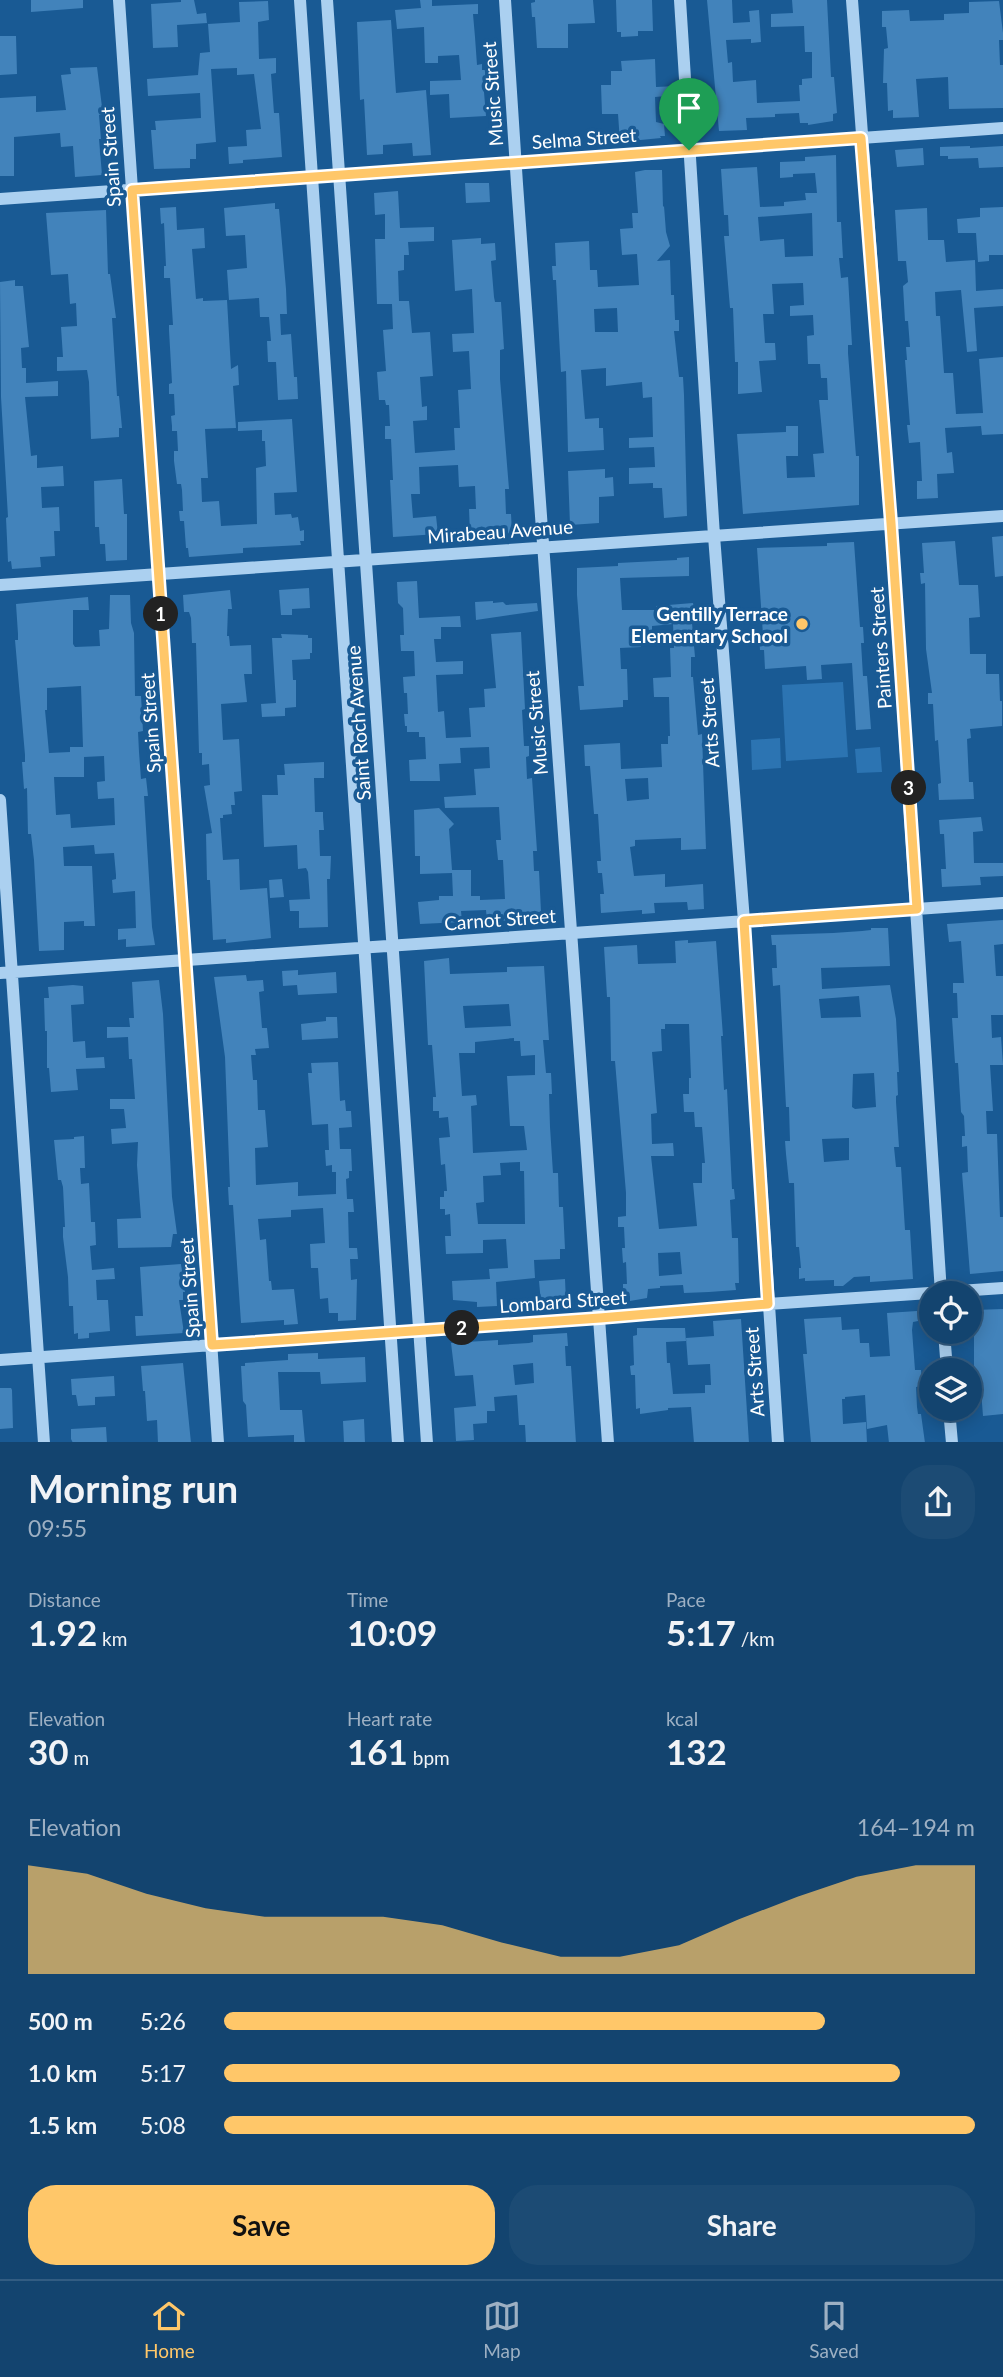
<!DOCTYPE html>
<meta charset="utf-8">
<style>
:root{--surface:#13446f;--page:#1c4b74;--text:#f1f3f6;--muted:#9db0c3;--line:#325c82;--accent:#ffc769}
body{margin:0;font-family:Lato,sans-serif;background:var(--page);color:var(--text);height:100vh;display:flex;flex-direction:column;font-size:26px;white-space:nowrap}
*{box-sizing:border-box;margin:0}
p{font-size:23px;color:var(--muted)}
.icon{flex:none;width:38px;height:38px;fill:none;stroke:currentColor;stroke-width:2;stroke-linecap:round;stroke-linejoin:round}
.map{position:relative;height:1442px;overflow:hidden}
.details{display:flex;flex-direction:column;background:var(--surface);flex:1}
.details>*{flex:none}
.tools{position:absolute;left:919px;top:1281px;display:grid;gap:14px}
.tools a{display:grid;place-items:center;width:63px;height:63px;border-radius:50%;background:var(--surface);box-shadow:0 4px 18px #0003,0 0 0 2px var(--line);font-size:35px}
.pin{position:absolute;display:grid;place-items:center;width:60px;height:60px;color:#fff;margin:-72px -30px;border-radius:50% 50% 50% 0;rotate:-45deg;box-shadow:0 0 7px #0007}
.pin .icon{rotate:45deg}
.km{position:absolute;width:35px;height:35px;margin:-18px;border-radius:50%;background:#222;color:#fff;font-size:19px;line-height:35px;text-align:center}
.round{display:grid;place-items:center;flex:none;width:74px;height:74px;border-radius:28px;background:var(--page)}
.headline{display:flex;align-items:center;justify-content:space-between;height:119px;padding:0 28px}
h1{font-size:38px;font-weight:700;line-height:52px}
.stats{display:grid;grid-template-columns:repeat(3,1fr);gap:10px;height:119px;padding:7px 28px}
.stats div{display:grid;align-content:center}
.stats b{font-size:35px;font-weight:700}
.stats small{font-size:19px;font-weight:400}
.stats p{font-size:19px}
.chart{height:196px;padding:14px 28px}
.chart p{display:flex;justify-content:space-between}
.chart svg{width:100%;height:126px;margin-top:7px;fill:var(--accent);opacity:.7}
.cta{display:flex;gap:14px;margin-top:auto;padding:14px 28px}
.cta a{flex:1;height:80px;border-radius:28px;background:var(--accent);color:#111;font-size:28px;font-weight:700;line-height:80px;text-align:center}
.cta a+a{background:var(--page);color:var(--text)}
ul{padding:0 28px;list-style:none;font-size:23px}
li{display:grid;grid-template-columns:112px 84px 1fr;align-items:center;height:52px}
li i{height:18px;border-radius:9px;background:var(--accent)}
.tab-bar{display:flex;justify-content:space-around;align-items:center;height:98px;border-top:2px solid var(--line);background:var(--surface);font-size:19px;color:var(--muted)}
.tab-bar a{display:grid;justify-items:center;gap:4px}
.tab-bar .on{color:var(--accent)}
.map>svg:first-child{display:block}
.green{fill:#2c74b2}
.building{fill:#4283bb;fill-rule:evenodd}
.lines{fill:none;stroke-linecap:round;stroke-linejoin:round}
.minor{stroke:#abd0f0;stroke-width:12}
.route-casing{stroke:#fff;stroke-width:14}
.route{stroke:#ffc769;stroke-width:9}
.poi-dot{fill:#ffc769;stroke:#195a94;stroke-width:2.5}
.labels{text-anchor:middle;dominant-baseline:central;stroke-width:7;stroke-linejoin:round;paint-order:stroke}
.street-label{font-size:19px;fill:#fff;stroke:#195a94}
.poi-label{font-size:19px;font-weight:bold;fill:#fff;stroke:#195a94;text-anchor:end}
</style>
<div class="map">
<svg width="1003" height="1443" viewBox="0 0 1003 1443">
<rect width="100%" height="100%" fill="#195a94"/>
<path class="green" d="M843 682 848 757 786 761 782 685Z
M780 738 781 768 752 770 751 740Z
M880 747 882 772 857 773 855 749Z"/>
<path class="building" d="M31 0H83V8L31 12Z
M181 0H194L197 14 206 13 207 23 177 25 178 47 153 48 151 4 181 2Z
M420 0H432V6L478 4V14H473L475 37 477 65 482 64V70H485L486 80H483L486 116 450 118 449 94 430 95V81L461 80 459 55 438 56V63H425L424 27 397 29 395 10 421 8Z
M535 0H593L595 23 568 24V48H537L535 17H532L531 3 535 2Z
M616 0H652L653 31H638V36L621 37V32H617Z
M707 0H732L733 23 750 22 749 11 759 10 761 42 751 43V39L726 40 728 63 732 62 733 82 756 80 757 103 800 101 799 85H802V79L812 78V52H805L804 26 771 27V14L793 13 792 0H827L831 77H834L837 113 833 114V121L808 125V123H800L799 113 775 114V117L746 118 747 130 719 131Z
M268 1 269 20 258 22 259 59 276 58V73L271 74 274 113H279L282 157 243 160V163L229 164 228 147 247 146 246 130 261 129 254 74 237 75V68L211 69 216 142 196 144V159H190V168L154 169 151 130H156L155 121 201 118 200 93 148 96 147 79 198 75 200 53 210 52 208 24 240 22 239 2Z
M999 1 1003 33V40H999L1000 65H1003V108L949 109 948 77 916 79 919 117 893 118V110L888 111 887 83H883L884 49 888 48 886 27H882V11L909 10 910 21 944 20V14L969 13V2Z
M391 20 396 93 426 90 431 155 413 156 412 143 383 145V154L367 155 364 99 360 100 357 22Z
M0 36H16L17 74 0 75Z
M655 59 656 87 677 86V95L655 97 656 122 664 124 665 136H660L661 138 620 142 618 114H602L601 85H611V71H622L621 61Z
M97 67 103 115H99L101 139H99L102 175 75 177 73 146 61 147 60 133 14 137V176H0V98L36 96V112L66 110 61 75 71 74 70 68Z
M970 146V148L1003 146V167L979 168 978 158 948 159V156H940V147Z
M923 148 924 165 897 167 895 150Z
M836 155 837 222H841L842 241 843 258H839L841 278 848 277 852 345H848V353L856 456H859V505L743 514 737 434 786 432V426H798V456H786L787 478 815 477 813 454 824 453 819 400H828L827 378H821L820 364H808L807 336 814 335 813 315 790 316V306L804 305 803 283 772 284 774 314H763L765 343H775L776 360 759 361 762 392 738 394V362H735L733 308H730L724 236H729L728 215H724L721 169 757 167 760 207 784 206V202L806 200 805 193H817L815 173 793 174V177L780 178V162L805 161V157ZM812 213 813 256 785 257 784 239 760 241 758 217Z
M645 170H662L663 207 664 206 666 232 670 246 657 261 670 260 671 295H674L675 320H679V331H674L679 377H683L684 395 687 516 664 518 662 488H653V483L629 484V468L655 467 654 447 629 448V438L653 437 652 397 643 398 642 382 606 386V368L581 370 585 419 599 418V428H603L604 450 568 452 566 371 561 372 556 280H553L552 266H556L555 243 589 241 590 270H597L598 287 639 285 637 254 622 255 620 229 633 228 632 213H638L635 172ZM617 308 618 332H595L594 309Z
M465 183H489L490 202 466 203Z
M398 191 400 228 434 227V241L408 242 409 255H404V270L398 271 399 301H409L412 333 430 332 433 376 420 377 422 407 427 406V420L413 421 415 453 455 450 454 428H460L458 390 471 389 469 351 453 352 452 334 474 333 472 289 455 291 452 240 481 238V244L495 243 496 260 491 261 494 297 495 302H501L504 349 500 350V379L509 489H505L506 514H511L512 533 483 535V533H470L469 509H476L475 486 459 487 458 465 419 467 420 494H411L413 518 436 516 438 534 393 537 390 480H393L391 439H385V426H390L389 405H386L385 400H379L377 372 386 371 383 330 393 329 392 304H377L375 239H385V214L375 215 374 193Z
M275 203V209H279L286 289 287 314H280L281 335 291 334 294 377H297L298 399 278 400 276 362H268L267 341H271L269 317H260L259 298 229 300 227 270 247 268 245 235 226 236 224 208Z
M176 207 177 230 204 228 205 248 192 249 196 299 203 298V301L227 300 231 369 238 365 239 385 233 386 236 428 205 429 208 478H201L202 502 219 501 221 526 257 524 256 468 266 466 265 441H262V430L238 431V422L292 419 297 492 274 493 275 515 291 514 292 518 298 517 300 531 304 530V541H300L301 545 243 548V553L189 557 188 548H186L184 521H180L179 511H183L182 490 181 484H177L174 461V451H178L177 431H172V426L171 416 175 415 174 394H169V384L172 383 169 330V325H173L170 278H164V266H166L164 223 161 224 160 208Z
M1003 207V255H989V261L978 262 976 233H958L957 219 980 217V208Z
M927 208 928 240H944L946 262 975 260 976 291 1003 289V306L974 308 977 351 967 352 961 290 935 292 936 316H940L944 373H953L956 414 983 413 979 359 1003 357V434L982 435 981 426 945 428 947 453 952 452 954 473 937 474 938 498 917 499V481H922L920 442 909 443 907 425H910L905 360H907L906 347H910L908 321H905L903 286 908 282 906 261H898L895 210Z
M106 210 108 274H110L116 318H112L117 396H119L122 428H119V437L91 439 89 382 87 370 57 371V357H63L61 327 77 326 76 303 70 304 68 274 51 275 46 213Z
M15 280V286H23L29 347 21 348 22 368H26V383L58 381V396L25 397 31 456 37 455V468L63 466 64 486 41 487 42 508 59 507 60 531H54L55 556 40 557 41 567 12 569 11 561 8 562 7 539 6 518 8 517 1 397 0 282Z
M605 469V478L613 477 614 496 599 497V523L570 525 568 471Z
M122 479 124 514H127V560L106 561 105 544H100L99 527H95L94 481Z
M1003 536V576L995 577 992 537Z
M955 541 959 585H978L980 617 969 618 970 654H986V674H999L1000 701H1002V726L970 729 971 738 967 739 969 782H973L974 799 939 800 938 784 941 783 938 740 935 741 933 704H928V693H932L926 649 925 583 921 584 920 573H924L922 543Z
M854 542 860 627H863L864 643H861L863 676H867L871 729 856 730 852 663 821 665 822 679 807 680 806 666 765 669 764 650H760L759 635H763L757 548 827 546V543Z
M689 557V576L620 578 622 610H656V606L693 603 696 623H692L695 657H691V677H693L698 735 702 734 706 849 681 850V838L635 840V846L630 847 634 876 665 874V887L703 884 704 909 688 910 687 902 654 903 655 913 642 914V910L601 913 600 894H604L602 873H598L597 861H601L598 814H594L590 766H585L584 745 620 743 621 769 662 767 661 744H668V736H670L669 697H654L653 678 671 677 670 648H674L673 624 652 626V631H640L641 647 620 648 621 669H627L628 700H623V707L580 710 578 686H584L577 595V568L618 566V563L677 560V558ZM648 778 649 799 627 801 625 779Z
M417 581 419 618 460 616 461 627H441V639H434L436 662 463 661V674L436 675 438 712 444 711 446 738 471 737 469 708 485 707 484 689 496 688 491 634 521 632 525 709 522 710 524 746H529V756L526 757 527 779 532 778 537 851H533L534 871H539L541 912H536V920L487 921 486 910 461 911 462 922 420 924 418 902 439 900V896H453L452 873 420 874V856H415L414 810 439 808 454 824 449 829 452 870H471V896H480V900L505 899 503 860H498L496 840H501L499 807 445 808 444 797 476 795 474 769 490 768 489 747 460 748 461 763 439 764 440 781H410L409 760 426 759 425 737H419V732H407V726H405L404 714H408L407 693H404L403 677 415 676 414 651H401L400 635H404L403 608 398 603 397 582Z
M309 588 310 608 292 609V615H281L279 590Z
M230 590 232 609H228L227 636H229L230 646 251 645 252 674H244L247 702 221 704 223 740 239 739 242 791 234 792 235 805H231L232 814 223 815V818H220L223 860 239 859 240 890 267 888 271 938 226 943V939L213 940 210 880H207L206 834 212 833 204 786 210 785 209 764 202 765V753H199L196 643H192L191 618 189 612H184L183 595Z
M110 595H130L131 623 134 633 135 696H141L143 731 138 732 139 752 141 779 146 778 148 796H144L152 927 155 945 126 947V939L118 940V929L136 928 135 891 113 893 112 880 116 879V875L114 853 95 854 94 845 63 847 64 866H92L95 926H84V921L64 922V950L39 951 34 860 31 834H28L27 788 24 789 22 762H25V755L15 640H18V634L16 604 88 597 89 610H73V644L75 647 100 646 99 630 109 629ZM81 686 83 747H70V752L49 753 45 710H47V688ZM104 756 105 781 97 782 98 799 114 798 115 825 71 828 70 814 56 815 54 777H84V757Z
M493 601V603L503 602 506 605 537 603 538 611 476 620 475 602Z
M281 634 308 635V638H312V653H310V659L292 660 293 680H296V707L285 708V716L262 717 261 704 276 703 272 638H282Z
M324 762V778H314L315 812H323V817L324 830H319L320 856H331L330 879H327L328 927 299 928V911H290L289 900 310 899 308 872 306 868 298 869 297 845 264 847 262 795H278L277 775H285L284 764Z
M981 817 983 831 973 832 974 863H1003V876L980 877 981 885 942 887 941 869H946L944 834H940L939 820Z
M282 879 284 897 270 898 269 880Z
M1003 920V944L994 945 996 976H1003V1015H991L992 1038 1001 1037 1003 1065H990L993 1111H986L987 1134H997L1000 1217H1003V1271L970 1274 962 1173 968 1172 967 1146 962 1147V1136H965L964 1116 961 1112 958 1063H955L952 1018H958L957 993H953V983H964L961 941 949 942 947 924Z
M871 928H888L890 966 821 968 822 989 890 985 896 1019 899 1072H897L898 1095 896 1096V1102L899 1147H894L896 1167H901L905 1230H910L913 1279 870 1282V1276L854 1277 843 1286H834V1280L805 1281V1278L799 1279V1268H801L799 1247H796L794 1183H789L786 1154 785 1141H790L789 1107H786L785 1087 780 985 773 986 772 968H777L776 945H772L771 935 833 933 862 931 871 930ZM859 996 861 1017 821 1018 819 999ZM874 1073 876 1107 855 1109 852 1107 853 1074ZM849 1138V1160L824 1162 822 1139Z
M688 940V943L716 941 723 1036H721L724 1090 727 1089 732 1189H734L735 1199 730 1200 732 1238H738L739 1283H735L736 1290 709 1292 684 1293 683 1285 660 1286V1288L648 1289 647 1298 630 1301V1296H623V1284H627L626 1262 623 1263 622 1248H625L624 1227H618V1217L626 1216V1193L615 1061H611L610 997H607L604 947 637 945 638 964 676 963 675 941ZM665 1024H689L691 1078H689V1094H683L684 1112H694L695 1127H702L705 1163H702V1183H693L697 1226 659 1229 651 1156H674L673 1143 652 1144 651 1114 657 1113 652 1052 662 1051 661 1029H665ZM680 1252 682 1274 659 1276 658 1253Z
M449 958 450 974 507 972V967L544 966 549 1040H543L546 1073H551L552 1094H549L550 1127 553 1173H558L559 1207H563L565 1249H560V1259L534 1260 535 1278 496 1282 497 1306 477 1307V1302L453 1300 452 1281 490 1279 489 1269 508 1268 506 1239 483 1240V1253L446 1254 445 1236H451L450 1214 445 1215V1209H440V1197H444V1191H447L445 1164 441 1165 439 1138 450 1137 448 1117 439 1118V1111H433V1097H436L432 1045H428L424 961ZM509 1004 511 1026 465 1028 463 1006ZM514 1038V1041H520L521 1056 535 1055V1075L507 1076 510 1126H524L527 1150 473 1153 471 1106 477 1105 476 1095 462 1096 459 1053H475V1042ZM520 1162V1171H524L525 1224H478L476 1203 484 1202 483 1176 501 1175 500 1163Z
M298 970V975L336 972 337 993 298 995 297 985 283 986 282 971Z
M246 975 247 981 263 980 264 991 259 992 262 1028H267L269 1048 255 1049 256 1055H251L253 1080H257L258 1110H265L268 1147 255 1148 256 1185 298 1182V1196L336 1194V1172H332V1165L326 1166 325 1150H329L328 1124 312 1125 308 1073H312L311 1063 338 1062 340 1101 345 1100 346 1111H351L352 1127 339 1128 340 1149H351L352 1171H349V1178L346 1179 347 1199H353L354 1212H348L349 1248H357L358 1259H350L351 1280 357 1279 356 1320 338 1321V1313H329L328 1298 320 1299 318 1268H311L310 1244 325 1243 323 1208 291 1210V1217L258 1219 260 1240 266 1239 269 1281H271L272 1290 294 1289 298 1324 284 1325V1320L241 1323 233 1205H229L228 1187H230L225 1057 214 977Z
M159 980 163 1014 172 1197 177 1234H173L171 1247 118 1248 117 1219 141 1218 137 1165 138 1142 112 1144 111 1129 126 1128 124 1109H110V1099H135L132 1059H129L128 1037 107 1038V1027H130L129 1018H134L132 982Z
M73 985 83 986 84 1004 71 1005 73 1042 85 1041 86 1058 104 1057 105 1068 76 1069 78 1090 51 1092 49 1068H47V1031H45L44 998H49L48 987Z
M326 1017H337L338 1038 302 1040 301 1024 326 1021Z
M84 1136 85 1168H80L81 1184 89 1183 91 1222H95L96 1245 90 1246 92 1270 114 1268 115 1279 96 1280 97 1300H108L110 1331 89 1333V1338L78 1339V1333L74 1334 73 1306H69L68 1277 63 1237V1227H65L63 1187 61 1180H58L54 1140 74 1139V1137Z
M181 1264 185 1292H183V1300H179L184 1333 136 1336 135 1316H143L140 1267Z
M565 1279 566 1302 541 1303 539 1281Z
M1003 1309V1414L983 1416 980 1378H976L974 1366V1310Z
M917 1311 918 1321 913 1322 912 1330 915 1370H921L922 1386 916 1387 917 1407 918 1414H921L925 1443H889L887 1425 867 1429 865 1395 845 1397V1399H842L843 1424 866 1422 867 1443H811L803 1354H807L804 1319 841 1317 842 1330 859 1329 860 1343H869L870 1357 890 1356 887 1313Z
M741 1319 749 1443H694L691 1407 668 1408V1410L640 1414V1408L636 1409 635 1375H631L630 1366 634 1365 633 1336 637 1335V1328H685L686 1341 666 1342 667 1363H670L673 1394 705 1393V1385H711L710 1364 688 1365 686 1338 714 1336 713 1321Z
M567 1333 568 1346H565L566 1366H571L576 1443H526L525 1425H519L517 1395 494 1397 495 1411H487V1423L473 1424 474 1440 456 1441 454 1408 476 1406 473 1375 455 1376 451 1343 498 1340V1345L529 1343 533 1342V1335ZM533 1363 534 1383 515 1385 513 1365Z
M318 1353V1359L365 1357 366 1382 321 1384 320 1372H278L280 1410H302L305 1443H294V1435L248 1437 246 1405 243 1401 241 1366H245V1363L288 1360V1354Z
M183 1363 191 1443H158L157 1420 147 1421 145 1391H143L141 1366Z
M114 1376 115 1396 95 1397V1405L78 1406 76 1395H72L71 1379Z
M0 1388H11L12 1390 13 1428 0 1429Z
M364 1419 365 1443H344L343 1421Z
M106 1427 107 1443H73L71 1439V1429Z"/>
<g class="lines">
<path class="minor" d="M119 0 218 1443
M300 0 398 1443
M327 0 427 1443
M505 0C535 481 577 961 608 1443
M680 0 714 536 744 921 778 1443
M852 0 891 523 941 1293
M0 199 1003 128
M0 585 1003 516
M0 800 44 1443
M0 973 1003 903
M944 1332 947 1370
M0 1360 600 1318 768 1304 1003 1288
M949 1409 952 1443"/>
</g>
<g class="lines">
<defs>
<path id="route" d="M861 138 891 523 917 909 744 921 768 1304 600 1318 212 1345 132 190Z"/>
</defs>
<use href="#route" class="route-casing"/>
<use href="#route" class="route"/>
</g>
<circle class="poi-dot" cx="802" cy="624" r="7"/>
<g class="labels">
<g class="street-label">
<text transform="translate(492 94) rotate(-94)">Music Street</text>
<text transform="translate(584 138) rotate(-4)">Selma Street</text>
<text transform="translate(110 157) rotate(-94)">Spain Street</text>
<text transform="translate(500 531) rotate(-4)">Mirabeau Avenue</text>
<text transform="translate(880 648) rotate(-94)">Painters Street</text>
<text transform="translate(150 723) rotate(-94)">Spain Street</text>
<text transform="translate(358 723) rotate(-94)">Saint Roch Avenue</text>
<text transform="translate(536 723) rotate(-95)">Music Street</text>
<text transform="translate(709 723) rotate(-94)">Arts Street</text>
<text transform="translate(500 919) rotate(-4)">Carnot Street</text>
<text transform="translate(189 1288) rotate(-94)">Spain Street</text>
<text transform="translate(563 1301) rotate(-4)">Lombard Street</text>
<text transform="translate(754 1372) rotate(-94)">Arts Street</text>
</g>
<g class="poi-label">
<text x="788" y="613">Gentilly Terrace<tspan x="788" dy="22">Elementary School</tspan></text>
</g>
</g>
</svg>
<div class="tools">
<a><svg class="icon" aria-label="locate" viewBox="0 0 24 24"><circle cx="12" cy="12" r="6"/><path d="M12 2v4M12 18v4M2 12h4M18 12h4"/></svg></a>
<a><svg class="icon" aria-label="layers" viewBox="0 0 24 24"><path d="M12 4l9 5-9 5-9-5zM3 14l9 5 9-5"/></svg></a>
</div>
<div class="pin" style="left:689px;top:150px;background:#1e9e55"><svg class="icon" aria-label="arrive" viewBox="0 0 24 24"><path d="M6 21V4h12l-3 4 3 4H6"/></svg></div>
<b class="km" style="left:161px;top:614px">1</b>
<b class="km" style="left:462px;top:1328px">2</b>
<b class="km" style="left:909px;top:788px">3</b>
</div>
<section class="details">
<div class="headline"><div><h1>Morning run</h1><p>09:55</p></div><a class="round"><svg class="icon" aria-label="share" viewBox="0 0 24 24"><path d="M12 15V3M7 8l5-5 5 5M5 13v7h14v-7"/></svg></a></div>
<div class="stats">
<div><p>Distance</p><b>1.92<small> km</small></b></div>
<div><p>Time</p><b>10:09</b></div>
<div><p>Pace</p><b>5:17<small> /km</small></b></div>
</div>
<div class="stats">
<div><p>Elevation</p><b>30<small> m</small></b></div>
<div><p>Heart rate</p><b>161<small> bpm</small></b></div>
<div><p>kcal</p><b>132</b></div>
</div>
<div class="chart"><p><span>Elevation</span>164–194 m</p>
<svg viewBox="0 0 160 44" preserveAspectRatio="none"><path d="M0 44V6L10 9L20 16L30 21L40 24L50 24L60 24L70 27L80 33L90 38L100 38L110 34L120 25L130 17L140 10L150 6L160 6V44z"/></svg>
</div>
<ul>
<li><b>500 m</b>5:26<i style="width:80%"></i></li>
<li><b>1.0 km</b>5:17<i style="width:90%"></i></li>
<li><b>1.5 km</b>5:08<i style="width:100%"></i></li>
</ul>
<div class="cta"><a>Save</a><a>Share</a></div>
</section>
<nav class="tab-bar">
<a class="on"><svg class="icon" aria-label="home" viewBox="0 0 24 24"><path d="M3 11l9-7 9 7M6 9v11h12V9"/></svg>Home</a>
<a><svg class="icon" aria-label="map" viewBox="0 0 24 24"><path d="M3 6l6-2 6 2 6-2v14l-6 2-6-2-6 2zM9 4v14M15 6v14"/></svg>Map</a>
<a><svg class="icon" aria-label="saved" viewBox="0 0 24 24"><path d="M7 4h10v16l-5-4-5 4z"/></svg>Saved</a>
</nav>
